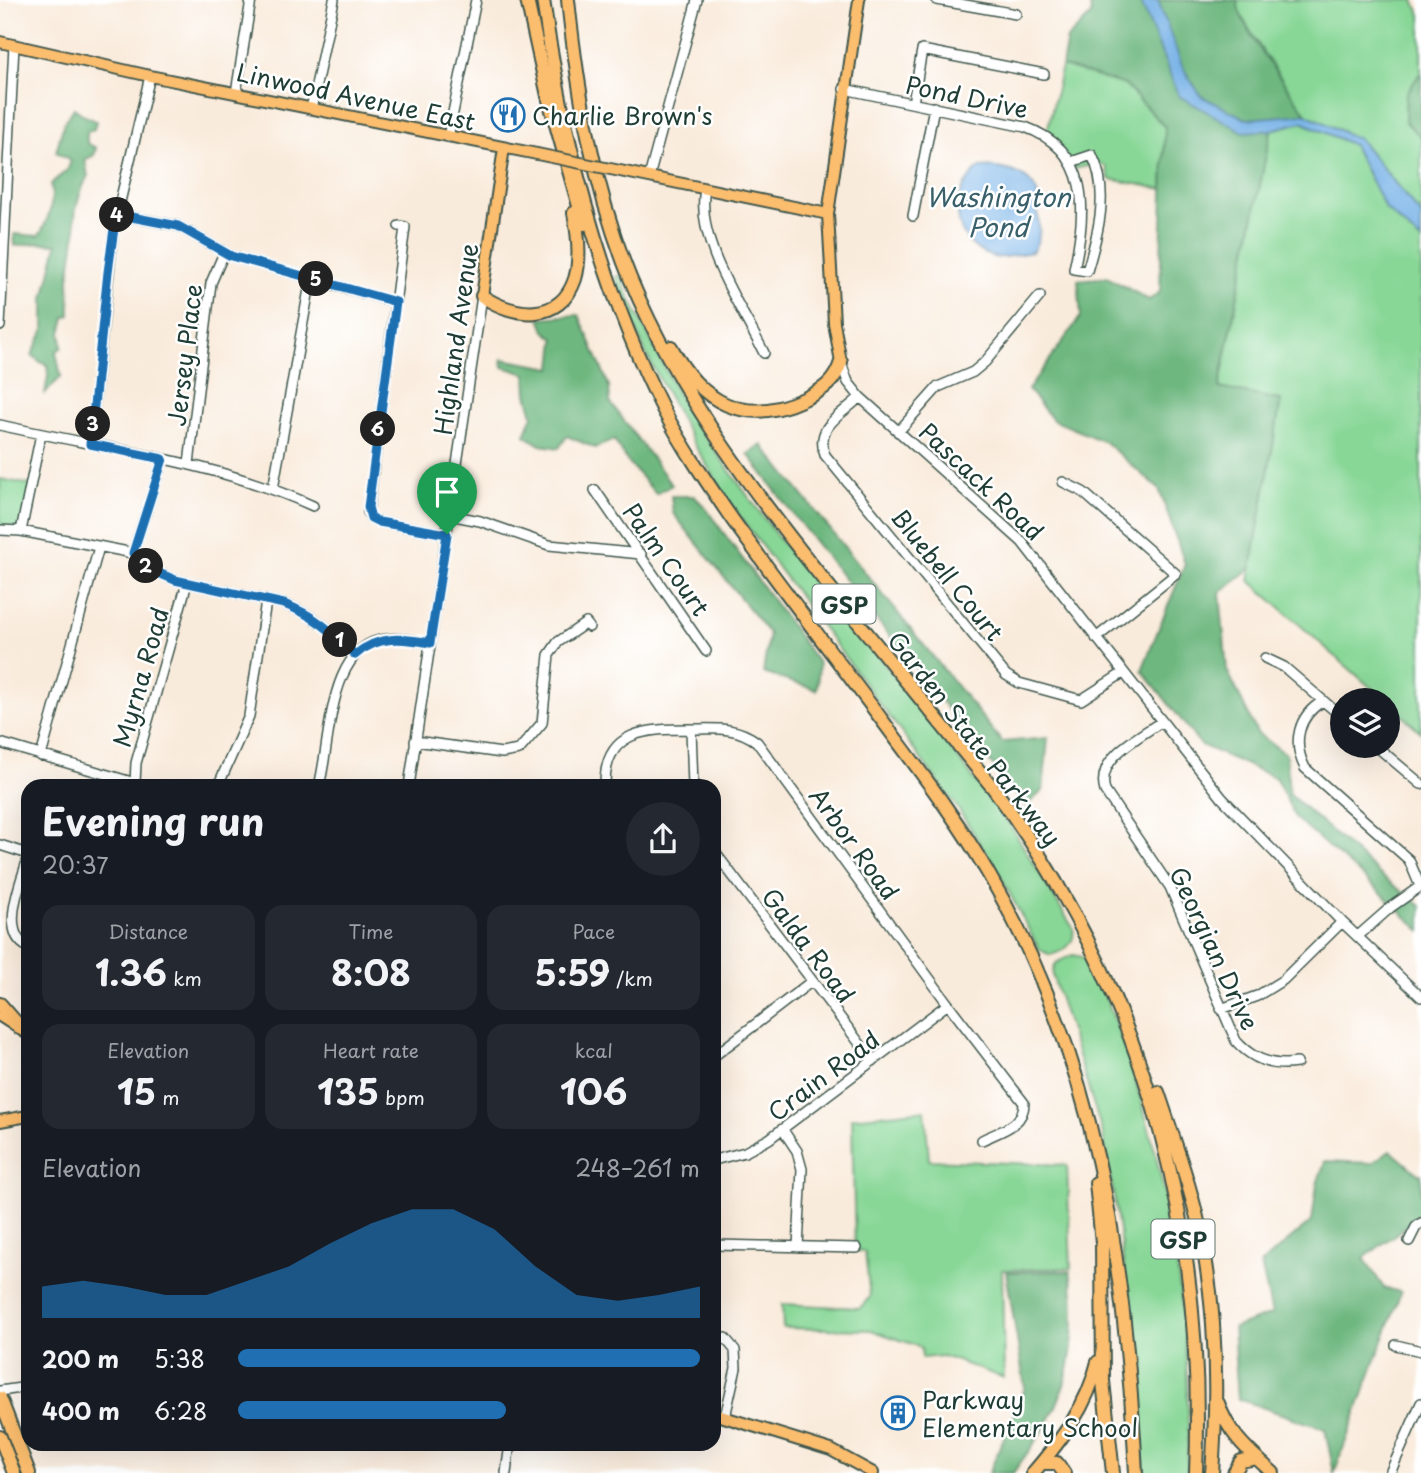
<!DOCTYPE html>
<meta charset="utf-8">
<style>
:root{--surface:#171b24;--page:#242831;--text:#f1f3f6;--muted:#9ea1a6;--accent:#1f6fb2}
body{margin:0;font-family:"Playpen Sans",sans-serif;background:var(--page);color:var(--text);height:100vh;display:flex;flex-direction:column;font-size:26px;white-space:nowrap}
*{box-sizing:border-box;margin:0}
p{font-size:23px;color:var(--muted)}
.icon{flex:none;width:38px;height:38px;fill:none;stroke:currentColor;stroke-width:2;stroke-linecap:round;stroke-linejoin:round}
.map{position:relative;flex:1;overflow:hidden}
.sheet{position:absolute;left:21px;top:779px;width:700px;height:672px;display:flex;flex-direction:column;background:var(--surface);border-radius:21px;box-shadow:0 7px 28px #0002}
.sheet>*{flex:none}
.buttons{position:absolute;left:1330px;top:688px;display:grid;gap:14px}
.buttons a{display:grid;place-items:center;width:70px;height:70px;border-radius:50%;background:var(--surface);box-shadow:0 7px 28px #0002;font-size:35px}
.pin{position:absolute;display:grid;place-items:center;width:60px;height:60px;color:#fff;margin:-72px -30px;border-radius:50% 50% 50% 0;rotate:-45deg;box-shadow:0 0 7px #0007}
.pin .icon{rotate:45deg}
.km{position:absolute;width:35px;height:35px;margin:-18px;border-radius:50%;background:#222;color:#fff;font-size:19px;line-height:35px;text-align:center}
.round{display:grid;place-items:center;flex:none;width:74px;height:74px;border-radius:37px;background:var(--page)}
.headline{display:flex;align-items:center;justify-content:space-between;height:119px;padding:0 21px}
h1{font-size:38px;font-weight:700;line-height:52px}
.figures{display:grid;grid-template-columns:repeat(3,1fr);gap:10px;height:119px;padding:7px 21px}
.figures div{display:grid;align-content:center;border-radius:18px;background:var(--page);text-align:center}
.figures b{font-size:35px;font-weight:700}
.figures small{font-size:19px;font-weight:400}
.figures p{font-size:19px}
.chart{height:196px;padding:14px 21px}
.chart p{display:flex;justify-content:space-between}
.chart svg{width:100%;height:126px;margin-top:7px;fill:var(--accent);opacity:.7}
ul{padding:0 21px;list-style:none;font-size:23px}
li{display:grid;grid-template-columns:112px 84px 1fr;align-items:center;height:52px}
li i{height:18px;border-radius:9px;background:var(--accent)}
.map>svg:first-child{display:block}
.green{fill:#88d797;stroke:#548a66;stroke-width:2}
.forest{fill:#6eb880;stroke:#467a5a;stroke-width:2}
.water{fill:#75b1e7;stroke:#4a778e;stroke-width:2}
.lines{fill:none;stroke-linecap:round;stroke-linejoin:round}
.minor-casing{stroke:#40574d;stroke-width:12}
.major-casing{stroke:#40574d;stroke-width:14}
.highway-casing{stroke:#40574d;stroke-width:16}
.minor{stroke:#fff;stroke-width:9}
.major{stroke:#fbbd6e;stroke-width:10}
.highway{stroke:#fbbd6e;stroke-width:12}
.major-bridge-casing{stroke:#40574d;stroke-width:14;stroke-linecap:butt}
.major-bridge{stroke:#fbbd6e;stroke-width:10}
.route-casing{stroke:#fff;stroke-width:14}
.route{stroke:#1f6fb2;stroke-width:9}
.labels{text-anchor:middle;dominant-baseline:central;stroke-width:5;stroke-linejoin:round;paint-order:stroke}
.shield{fill:#fff;stroke:#627771;stroke-width:2}
.shield-label{font-size:23px;font-weight:bold;fill:#1f3d34}
.street-label{font-size:24px;fill:#1f3d34;stroke:#fff}
.poi-label{font-size:24px;fill:#1f3d34;stroke:#fff;text-anchor:start}
.water-label{font-size:26px;font-style:italic;fill:#39606a;stroke:#fff}
</style>
<div class="map">
<svg width="1421" height="1473" viewBox="0 0 1421 1473">
<rect width="100%" height="100%" fill="#fff"/>
<filter id="ink" filterUnits="userSpaceOnUse"><feTurbulence type="fractalNoise" baseFrequency=".0143" numOctaves="2"/><feDisplacementMap in="SourceGraphic" scale="14" xChannelSelector="R" yChannelSelector="G"/><feConvolveMatrix kernelMatrix="1 2 1 2 8 2 1 2 1" color-interpolation-filters="sRGB"/></filter>
<filter id="wash" filterUnits="userSpaceOnUse"><feTurbulence type="fractalNoise" baseFrequency=".00686" numOctaves="4" result="noise"/><feDisplacementMap in="SourceGraphic" scale="28" xChannelSelector="R" yChannelSelector="G"/><feGaussianBlur stdDeviation="1.57" result="paint"/><feColorMatrix in="noise" values="0 0 0 0 0 0 0 0 0 0 0 0 0 0 0 0 0 1.4 0 .05"/><feComposite in="paint" operator="in"/></filter>
<g filter="url(#wash)">
<rect width="100%" height="100%" fill="#f9ebdb"/>
<path class="green" d="M1237 0H1414L1421 16V72L1406 94 1405 121 1421 137V215L1360 140 1306 114 1265 55 1237 9Z
M1062 66 1125 85 1165 127 1163 189 1109 179 1106 166 1096 164 1074 169 1046 136Z
M1302 122 1353 145 1385 208 1421 241V732L1249 580 1281 400 1219 389 1271 130Z
M620 275 628 295 687 412 782 543 872 648 1012 828 1073 928C1076 944 1065 951 1050 955L1039 949 1000 875 957 807 732 506 694 444 646 354 615 277Z
M0 479 31 485 21 531 0 530Z
M1073 955C1079 956 1084 957 1088 961 1098 971 1108 1005 1114 1019 1168 1163 1194 1319 1187 1473H1143L1141 1423 1131 1316 1114 1196 1102 1131 1053 977C1052 962 1061 960 1073 955Z
M925 1110 929 1160 1067 1165 1071 1268 1002 1270 1004 1378 943 1356 922 1358 921 1347 871 1330 783 1328 782 1304 860 1308 870 1297 865 1252 855 1251 852 1118Z"/>
<path class="forest" d="M1090 0H1237C1238 26 1290 90 1306 114L1271 130 1219 388 1281 400 1251 568 1220 593 1227 670 1257 733 1286 754 1289 794 1383 877 1421 906V931L1378 890 1296 819 1276 778 1201 745 1142 670 1185 564 1159 489 1105 442 1053 420 1028 390 1081 316 1078 280 1107 277 1149 300 1160 292 1165 127 1125 85 1062 66 1067 39 1091 15Z
M1421 72V137L1405 121 1406 94Z
M74 108 85 116 96 121 94 129 87 132V143L96 148 94 155 85 160 88 176C80 191 72 213 76 230L69 279 70 315 65 318 61 333 62 347 56 352 61 377 45 393 48 375 47 365 40 362 32 355 44 330V299L57 244 39 243 15 246 14 234 39 236C49 218 54 204 51 184L68 169 71 160 56 152 64 123Z
M579 315 609 386 610 402 672 485 656 494 627 461 614 440 595 448 567 436 559 448 540 445 525 435 533 415 527 394 526 374 503 367 502 359 552 368 555 339 545 331 540 318Z
M762 445 1002 742 1048 738 1043 791 1025 806 795 517 748 454Z
M671 496H694L704 506 819 664 817 690 763 673 769 634 673 513Z
M1390 1150 1418 1174H1421V1215L1364 1258 1384 1288 1401 1292 1334 1473 1325 1429 1238 1399 1233 1328 1272 1314 1261 1264 1312 1221 1317 1184 1325 1161 1372 1163Z
M1070 1271C1077 1311 1075 1360 1059 1399 1049 1426 1029 1450 1013 1473H989L1025 1388 1006 1272Z"/>
<path class="water" d="M1140 0H1158L1183 68 1201 96 1246 119 1306 114 1360 140 1421 215V241L1385 208 1353 145 1302 122 1271 130 1244 132 1179 96Z
M979 168C999 166 1029 171 1037 193 1039 200 1038 207 1038 215 1040 230 1041 239 1032 252 1022 254 1002 259 993 257 951 244 947 194 979 168Z"/>
</g>
<g filter="url(#ink)">
<g class="lines">
<defs>
<path id="minor" d="M937 0 1016 14
M844 89 1025 127C1091 151 1087 211 1074 269L1087 271C1098 234 1110 191 1092 155L1071 162
M236 93 251 0
M913 103 922 50 1044 74
M311 109 334 0
M448 137 476 0
M649 177 697 0
M705 189C695 241 741 306 764 353
M116 214 178 226 231 256 395 302
M913 216 934 107
M399 226 405 227 368 512 371 518 379 522 447 534
M0 326 14 45
M841 363 848 382 860 397 1022 542 1222 798 1342 922 1421 997
M860 397C843 414 814 426 825 455L1006 675 1019 683 1081 700 1123 673
M0 425C105 449 214 461 313 506
M898 432 938 387 973 372 985 362 1040 296
M90 444 114 227 150 76
M189 464 211 283 224 253
M1063 482 1083 492 1176 574 1096 638
M273 489 311 278
M595 490 706 651
M450 515 480 521 549 545 641 554
M0 530 21 531 133 553 154 571 175 580 284 604C314 615 334 632 355 655
M21 531 41 434
M133 553 163 459
M1265 658 1284 667 1342 717
M1323 701C1298 716 1292 742 1305 768L1409 860 1420 886
M1162 721C1139 738 1095 757 1105 791L1170 887 1236 1041C1252 1059 1272 1067 1297 1063
M691 729 693 786
M415 741 502 753 519 750 542 723 549 655 558 642 586 623 589 627
M0 743 135 783 137 786
M1376 746 1421 784
M41 756 99 547
M135 783 136 763 187 583
M218 786 249 716 266 601
M319 786C331 743 327 644 387 639 401 637 417 641 430 643
M409 786 482 296
M605 786C604 729 648 729 690 729 715 729 736 726 757 742L948 1004 1024 1103C1024 1126 1000 1131 982 1140
M0 845 28 854
M714 851 873 1061
M28 859C19 886 0 934 28 947
M1358 936 1391 907 1421 886
M1221 1009 1257 996 1283 980 1342 922
M714 1056 812 981
M783 1130 797 1151 802 1169 798 1247
M714 1160 745 1152 769 1139 948 1004
M1409 1241 1416 1227 1421 1223
M714 1245 857 1248
M1396 1345 1421 1351
M0 1391 28 1387
M725 1417 736 1368 735 1350 725 1338
M506 1473 510 1444
M1390 1473 1421 1403"/>
<path id="major" d="M0 42 150 76 537 154
M625 172 828 214
M482 296 504 148
M841 362 834 323 828 214 859 0
M0 1016 28 1034
M0 1121 28 1116
M714 1414 831 1450 873 1473"/>
<path id="highway" d="M527 0 548 96 584 224
M543 0C563 140 600 284 664 411 684 449 708 484 732 519 781 587 832 653 882 720 919 770 957 819 988 873 1097 1060 1125 1260 1136 1473
M568 0C578 95 594 189 630 278 680 398 759 500 840 600 891 663 942 726 994 789 1144 991 1206 1222 1196 1473
M482 296C513 317 560 324 575 279 581 259 578 233 574 213
M671 347C701 403 744 427 804 399 823 390 835 382 841 362
M0 1004 22 1029
M1158 1092C1173 1137 1189 1181 1199 1226 1217 1306 1218 1392 1212 1473
M1096 1183 1102 1243 1103 1381 1113 1473
M0 1398 29 1473
M1218 1403C1228 1434 1250 1452 1273 1473
M0 1437 14 1473
M1042 1463H1057L1064 1473
M1033 1473C1062 1439 1087 1407 1098 1362
M1234 1473 1241 1461 1257 1458"/>
</defs>
<use href="#minor" class="minor-casing"/>
<use href="#major" class="major-casing"/>
<use href="#highway" class="highway-casing"/>
<use href="#minor" class="minor"/>
<use href="#major" class="major"/>
<use href="#highway" class="highway"/>
<defs>
<path id="major-bridge" d="M537 154 625 172"/>
</defs>
<use href="#major-bridge" class="major-bridge-casing"/>
<use href="#major-bridge" class="major-bridge"/>
</g>
</g>
<g class="lines" filter="url(#ink)">
<defs>
<path id="route" d="M116 214 178 226 231 256 396 302 368 507 371 518 379 522 447 534 430 643C402 638 378 635 355 655 333 632 314 615 284 604L175 580 154 571 133 553 163 459 90 444 108 272Z"/>
</defs>
<use href="#route" class="route-casing"/>
<use href="#route" class="route"/>
</g>
<defs>
<symbol id="restaurant-ring" viewBox="-11 -11 22 22"><circle r="9.5" fill="#fff" stroke="#1f6fb2" stroke-width="1.5"/><path d="M-5-6h1v4h1v-4h1v4h1v-4h1v5L-1.5 .5V6h-2V.5L-5-1ZM5-6V6H3V1.5H1.5Q1.5-4 5-6Z" fill="#1f6fb2"/></symbol>
<symbol id="building-ring" viewBox="-11 -11 22 22"><circle r="9.5" fill="#fff" stroke="#1f6fb2" stroke-width="1.5"/><path d="M-4-6H4V6H1V3H-1V6H-4ZM-2.5-4.3h1.7v1.8h-1.7ZM.8-4.3h1.7v1.8H.8ZM-2.5-1h1.7V.8h-1.7ZM.8-1h1.7V.8H.8Z" fill="#1f6fb2"/></symbol>
</defs>
<g fill-rule="evenodd">
<use href="#restaurant-ring" x="489" y="96" width="38" height="38"/>
<use href="#building-ring" x="879" y="1394" width="38" height="38"/>
</g>
<g class="labels">
<g class="shield">
<rect x="812.5" y="584.5" width="63" height="39" rx="5"/>
<rect x="1151.5" y="1219.5" width="63" height="39" rx="5"/>
</g>
<g class="shield-label">
<text x="844" y="604">GSP</text>
<text x="1183" y="1239">GSP</text>
</g>
<g class="street-label">
<text transform="translate(356 96) rotate(12)">Linwood Avenue East</text>
<text transform="translate(967 96) rotate(12)">Pond Drive</text>
<text transform="translate(455 339) rotate(-82)">Highland Avenue</text>
<text transform="translate(184 355) rotate(-83)">Jersey Place</text>
<text transform="translate(982 481) rotate(43)">Pascack Road</text>
<text transform="translate(667 559) rotate(55)">Palm Court</text>
<text transform="translate(948 574) rotate(51)">Bluebell Court</text>
<text transform="translate(140 677) rotate(-74)">Myrna Road</text>
<text transform="translate(975 738) rotate(52)">Garden State Parkway</text>
<text transform="translate(855 843) rotate(54)">Arbor Road</text>
<text transform="translate(809 945) rotate(53)">Galda Road</text>
<text transform="translate(1215 948) rotate(65)">Georgian Drive</text>
<text transform="translate(823 1075) rotate(-37)">Crain Road</text>
</g>
<g class="poi-label">
<text x="532" y="115">Charlie Brown's</text>
<text x="922" y="1399">Parkway<tspan x="922" dy="28">Elementary School</tspan></text>
</g>
<g class="water-label">
<text x="998" y="196">Washington<tspan x="998" dy="30">Pond</tspan></text>
</g>
</g>
</svg>
<div class="buttons">
<a><svg class="icon" aria-label="layers" viewBox="0 0 24 24"><path d="M12 4l9 5-9 5-9-5zM3 14l9 5 9-5"/></svg></a>
</div>
<div class="pin" style="left:447px;top:534px;background:#1e9e55"><svg class="icon" aria-label="arrive" viewBox="0 0 24 24"><path d="M6 21V4h12l-3 4 3 4H6"/></svg></div>
<b class="km" style="left:340px;top:640px">1</b>
<b class="km" style="left:146px;top:566px">2</b>
<b class="km" style="left:93px;top:424px">3</b>
<b class="km" style="left:117px;top:215px">4</b>
<b class="km" style="left:316px;top:279px">5</b>
<b class="km" style="left:378px;top:429px">6</b>
<section class="sheet">
<div class="headline"><div><h1>Evening run</h1><p>20:37</p></div><a class="round"><svg class="icon" aria-label="share" viewBox="0 0 24 24"><path d="M12 15V3M7 8l5-5 5 5M5 13v7h14v-7"/></svg></a></div>
<div class="figures">
<div><p>Distance</p><b>1.36<small> km</small></b></div>
<div><p>Time</p><b>8:08</b></div>
<div><p>Pace</p><b>5:59<small> /km</small></b></div>
</div>
<div class="figures">
<div><p>Elevation</p><b>15<small> m</small></b></div>
<div><p>Heart rate</p><b>135<small> bpm</small></b></div>
<div><p>kcal</p><b>106</b></div>
</div>
<div class="chart"><p><span>Elevation</span>248–261 m</p>
<svg viewBox="0 0 160 44" preserveAspectRatio="none"><path d="M0 44V33L10 31L20 33L30 36L40 36L50 31L60 26L70 18L80 11L90 6L100 6L110 13L120 26L130 36L140 38L150 36L160 33V44z"/></svg>
</div>
<ul>
<li><b>200 m</b>5:38<i style="width:100%"></i></li>
<li><b>400 m</b>6:28<i style="width:58%"></i></li>
</ul>
</section>
</div>
